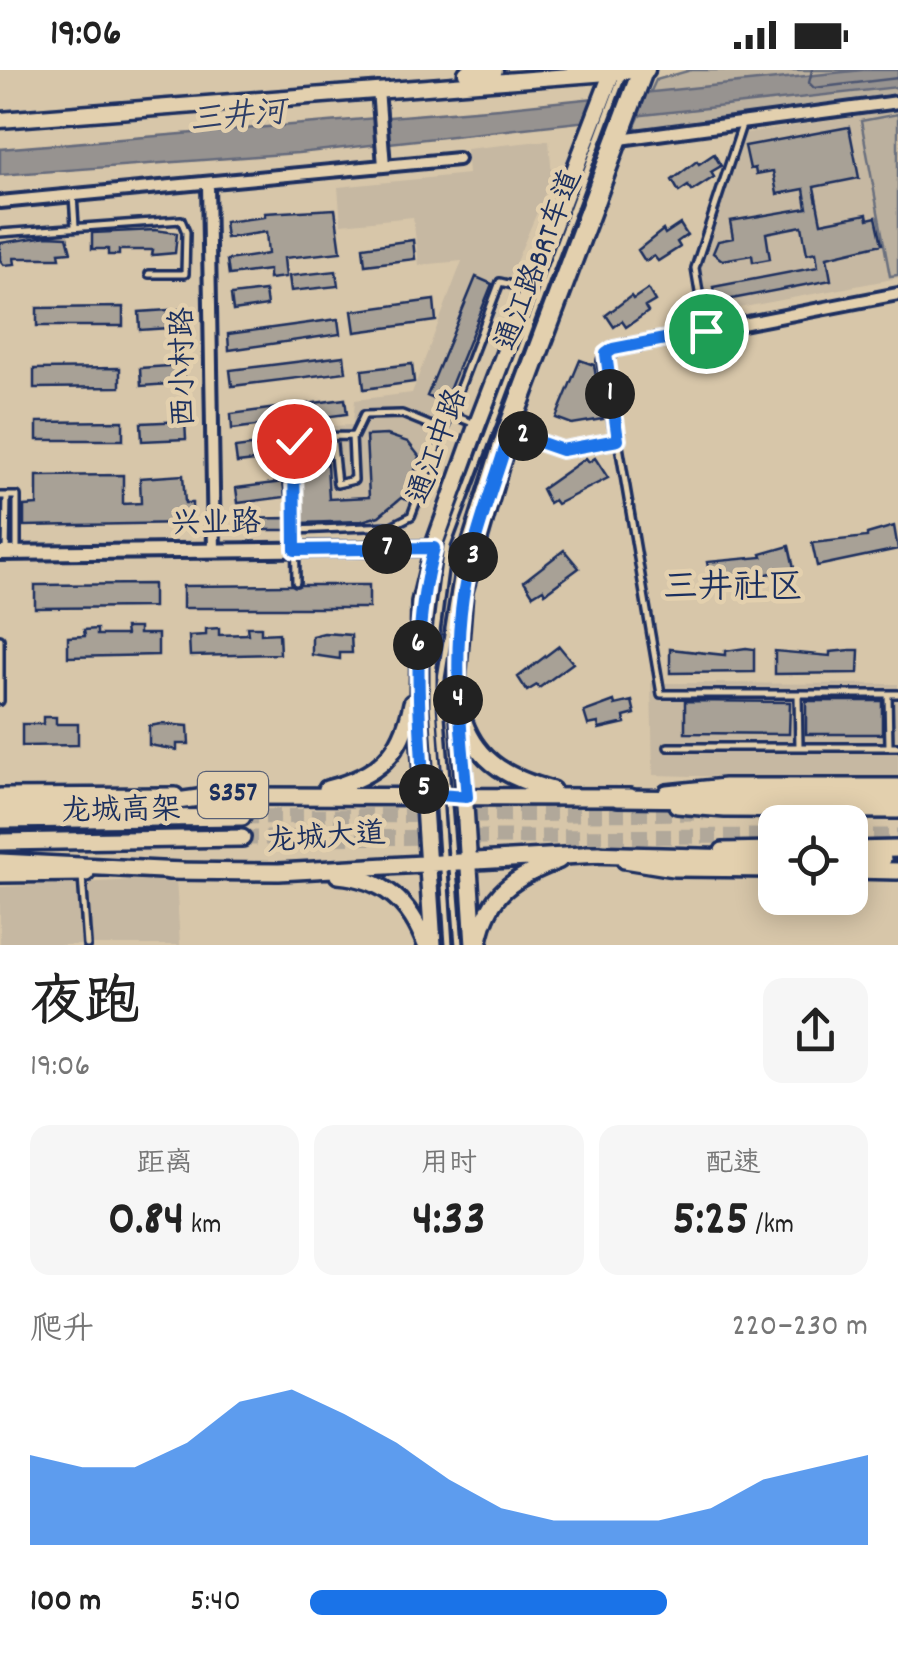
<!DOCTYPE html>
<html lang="zh">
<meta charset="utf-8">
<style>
:root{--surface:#fff;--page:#f6f6f6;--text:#222;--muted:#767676;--accent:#1a73e8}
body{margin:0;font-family:Dekko,"LXGW WenKai TC",sans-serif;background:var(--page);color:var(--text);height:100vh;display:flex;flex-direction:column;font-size:38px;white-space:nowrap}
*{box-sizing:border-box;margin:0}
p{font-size:32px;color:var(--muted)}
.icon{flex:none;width:55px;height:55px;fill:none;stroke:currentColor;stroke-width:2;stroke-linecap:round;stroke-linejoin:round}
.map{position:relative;height:875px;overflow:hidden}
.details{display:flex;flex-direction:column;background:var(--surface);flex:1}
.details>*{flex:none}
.buttons{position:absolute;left:758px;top:735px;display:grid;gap:20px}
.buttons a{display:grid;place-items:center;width:110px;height:110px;border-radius:20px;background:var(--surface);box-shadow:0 5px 25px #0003;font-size:50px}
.pin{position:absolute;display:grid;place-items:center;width:85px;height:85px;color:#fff;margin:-42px;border:5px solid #fff;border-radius:50%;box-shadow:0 2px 10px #0007}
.km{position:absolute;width:50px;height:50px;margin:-25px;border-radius:50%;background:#222;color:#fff;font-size:28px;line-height:50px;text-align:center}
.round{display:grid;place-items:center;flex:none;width:105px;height:105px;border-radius:20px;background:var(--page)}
.summary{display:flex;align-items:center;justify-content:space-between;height:170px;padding:0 30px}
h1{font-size:55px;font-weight:800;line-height:75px}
.metrics{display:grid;grid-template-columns:repeat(3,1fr);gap:15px;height:170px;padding:10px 30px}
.metrics div{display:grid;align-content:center;border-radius:20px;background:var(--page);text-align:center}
.metrics b{font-size:50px;font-weight:800}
.metrics small{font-size:28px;font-weight:400}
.metrics p{font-size:28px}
.chart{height:280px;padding:20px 30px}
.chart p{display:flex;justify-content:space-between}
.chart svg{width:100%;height:180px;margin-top:10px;fill:var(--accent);opacity:.7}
ul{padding:0 30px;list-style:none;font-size:32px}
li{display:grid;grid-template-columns:160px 120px 1fr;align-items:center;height:75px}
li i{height:25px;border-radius:12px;background:var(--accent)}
.status{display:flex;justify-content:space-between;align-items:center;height:70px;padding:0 50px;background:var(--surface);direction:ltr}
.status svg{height:28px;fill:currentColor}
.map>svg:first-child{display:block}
.built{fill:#c6b8a2}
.green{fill:#bbb09e;stroke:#6b707e;stroke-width:2.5}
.water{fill:#979390;stroke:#656b7c;stroke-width:2.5}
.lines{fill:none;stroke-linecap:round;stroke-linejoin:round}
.shore{stroke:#4d5772;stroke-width:2.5}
.building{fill:#a8a196;stroke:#1b2f5e;stroke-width:2.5}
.trunk-tunnel{stroke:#b1a89a;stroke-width:15;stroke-dasharray:15 8;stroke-linecap:butt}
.service-casing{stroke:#1b2f5e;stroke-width:12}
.minor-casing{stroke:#1b2f5e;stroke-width:18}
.tertiary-casing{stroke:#1b2f5e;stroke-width:20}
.secondary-casing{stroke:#1b2f5e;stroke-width:21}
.primary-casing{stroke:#1b2f5e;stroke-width:22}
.trunk-casing{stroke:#1b2f5e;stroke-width:22}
.service{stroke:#e3d0ae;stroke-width:5}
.minor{stroke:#e3d0ae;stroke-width:10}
.tertiary{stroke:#e3d0ae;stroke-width:12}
.secondary{stroke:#e3d0ae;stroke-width:14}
.primary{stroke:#e3d0ae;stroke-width:15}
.trunk{stroke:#e3d0ae;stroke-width:15}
.route-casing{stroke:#fff;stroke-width:20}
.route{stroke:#1a73e8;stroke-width:12}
.labels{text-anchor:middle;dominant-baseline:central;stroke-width:9;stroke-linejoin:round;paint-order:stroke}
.shield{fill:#e3d0ae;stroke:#575f76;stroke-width:2.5}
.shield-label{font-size:28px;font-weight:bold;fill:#1b2f5e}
.street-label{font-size:30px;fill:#1b2f5e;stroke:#e3d0ae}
.water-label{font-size:32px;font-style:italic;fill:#2e3e66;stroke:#e3d0ae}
.quarter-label{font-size:35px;fill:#1b2f5e;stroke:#e3d0ae}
</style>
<div class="status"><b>19:06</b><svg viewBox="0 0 49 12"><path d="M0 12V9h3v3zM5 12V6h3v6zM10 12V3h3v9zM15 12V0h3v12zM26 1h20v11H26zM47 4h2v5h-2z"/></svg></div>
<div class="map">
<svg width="898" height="875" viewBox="0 0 898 875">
<rect width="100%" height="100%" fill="#d7c6a9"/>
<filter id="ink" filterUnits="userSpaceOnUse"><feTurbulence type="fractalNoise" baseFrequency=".01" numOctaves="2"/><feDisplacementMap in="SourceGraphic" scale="20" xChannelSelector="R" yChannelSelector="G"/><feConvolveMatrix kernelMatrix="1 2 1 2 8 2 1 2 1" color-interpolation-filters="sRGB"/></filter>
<g filter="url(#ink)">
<path class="built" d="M898 41V208L707 244 700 200 745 63Z
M549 70 552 107 453 340 419 447 401 462 291 464 288 358 353 355 355 330 412 323 462 191 419 195 413 147 341 154 338 117 468 104 466 79Z
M651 613 898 614V711L653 705Z
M176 808 180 875H0V817Z"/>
<path class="green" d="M691 0H898V26L638 60 635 56 656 10Z
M898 44V205L890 206 861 51Z"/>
<path class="water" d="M863 0H898V17L298 83 0 105V79L499 38Z"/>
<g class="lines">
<path class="shore" d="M812 0 809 13 814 18 898 8"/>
</g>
<path class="building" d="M849 57 859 108 814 117 821 153 867 144 868 149 876 147 882 174 827 187 831 210 716 232 713 217 818 197 816 182 807 184 802 156 766 163 770 189 753 192 752 185 722 190 713 183 718 171 733 168 730 151 807 138 804 119 777 124 773 101 756 104 755 98 750 99 745 76Z
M714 84 721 96 711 102 714 107 692 121 688 116 679 122 672 110 697 91 699 94Z
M335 139 341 182 284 188 286 207 269 209V200L229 205 227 190 268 184 266 162 226 168 224 152 265 147V143Z
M680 154 687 165 677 172 680 177 658 191 654 186 645 191 638 180 663 160 665 164Z
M155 160 177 163 175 183 152 185 153 180H119V185H108V179H92V163Z
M47 166 67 167 71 182 59 183 60 188H14L15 194 4 195 0 190V173Z
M413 170 415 189 365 195 363 177Z
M336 201 338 216 291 221 289 206Z
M476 207 492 214 444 333 427 326Z
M648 219 655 231 645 237 648 242 626 257 622 251 614 257 606 245 631 226 633 229Z
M265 221 267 236 233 241 231 225Z
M434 230 436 251 355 262 352 241Z
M123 237V256H37V238Z
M183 239 184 257 140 260 139 242Z
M338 249 340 264 229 280 228 264Z
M344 286 346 302 232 316 230 300Z
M580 290 594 295 603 349 572 354 556 348Z
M412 294 414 312 364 319 362 300Z
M183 295 184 313 141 316 140 298Z
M120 298V317L34 318V299Z
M345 329 347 344 232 359 231 344Z
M123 351V370H37V352Z
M185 351 186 369 142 371 141 353Z
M387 365 408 372 419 386 407 430 401 428 379 446 362 451 301 453 300 378 326 377 329 429 369 427 366 366Z
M283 372 288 387 237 393 235 378Z
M586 388 589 392 595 388 608 408 557 434 554 430 549 433 542 419Z
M123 405V434L141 433 140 408 183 405 185 433H192V447L185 453 24 456V436L37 435V406Z
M283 412 285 427 238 433 236 418Z
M289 448 287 460H236L235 449Z
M894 456 898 479 817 496 812 473 867 467V464Z
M789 476 794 498 712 516 707 492 762 487 761 484Z
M564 480 579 498 545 523 543 519 533 525 524 511Z
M153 514V537L35 538V515Z
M291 515H369V538H183V516Z
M247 557H261V564L279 563 280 584 190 586 189 566 206 565V559L219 558V565L248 564Z
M125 558H139V564H158V585L68 587V567L85 566 84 560 97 559V565H126Z
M324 563 351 565 352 583H340V589L312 585V566Z
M559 576 573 593 539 618 537 615 527 621 518 607Z
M746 578 754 579V602L670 603V579L725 585V581Z
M851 580H859L858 603 775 604V581L830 586V582Z
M614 631 615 635 632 631 635 644 624 647 625 653 599 659 598 653 588 655 584 642Z
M685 631 790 632 789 664 685 663Z
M806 631H882V664H806Z
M43 647H56V654H78V675L22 676V654H43Z
M161 654 188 656 189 674H177V680L149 675V656Z"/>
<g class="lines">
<path class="trunk-tunnel" d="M242 747 704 743
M850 766H898
M242 768 775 766
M883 789 898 788"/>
<defs>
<path id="service" d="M73 125 75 156
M0 163 181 150 186 162 185 204H149
M705 258 695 198 742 55
M450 344 475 354
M332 366 337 414 354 410 352 366
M618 370 661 624H898
M0 426H17V481
M295 460 391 456 411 446 500 212 525 218
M6 483 7 426
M296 512 294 371 297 367 354 366 364 345 402 344 444 361
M0 569V631
M798 624 799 676
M888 624 889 676
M668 677H898
M82 806 87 875
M449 875 433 635V585L447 476 623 3
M459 875 439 621 460 490 501 360 635 1"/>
<path id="minor" d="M378 19 384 96
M620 69 898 32
M208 113 214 481
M0 132 458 89
M510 362 562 380 618 370 604 291 613 279 898 224"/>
<path id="tertiary" d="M0 483 433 478"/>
<path id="secondary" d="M466 3 495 0
M0 50 647 0"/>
<path id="primary" d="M464 652C479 694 512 709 552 720
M327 719C378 706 402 684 412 633
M667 723 725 717H898
M203 726 630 727
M0 727 175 726
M677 735 725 739 898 740
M850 780 898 779
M723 781 775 780
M625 790 674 798 775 799
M850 800 898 801
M169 801 279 802 600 784
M0 804 86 803
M338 805C384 809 410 832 426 875
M479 871C489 821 513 809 559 790
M433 875 418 643 420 532 433 478 477 355 613 0
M474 875 457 612 464 521 510 362 645 0"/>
<path id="trunk" d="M618 728 898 731
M0 739 141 736 213 726
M0 750 242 747
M0 772 242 768
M587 784 775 789
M850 789H883
M0 792 181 801"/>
</defs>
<use href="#service" class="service-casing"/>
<use href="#minor" class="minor-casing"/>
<use href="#tertiary" class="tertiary-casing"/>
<use href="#secondary" class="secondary-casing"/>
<use href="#primary" class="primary-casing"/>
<use href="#trunk" class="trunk-casing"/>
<use href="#service" class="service"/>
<use href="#minor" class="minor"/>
<use href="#tertiary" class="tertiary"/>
<use href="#secondary" class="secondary"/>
<use href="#primary" class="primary"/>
<use href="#trunk" class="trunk"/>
</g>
</g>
<g class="lines" filter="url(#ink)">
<defs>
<path id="route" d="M294 371 295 480 434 478C411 560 419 641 424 724L467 727C461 660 453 593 463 526 472 470 494 415 510 362L562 380 618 370 606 284 613 279 706 261"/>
</defs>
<use href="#route" class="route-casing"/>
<use href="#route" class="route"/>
</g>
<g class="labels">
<rect class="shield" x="198" y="702" width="70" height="46" rx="8"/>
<g class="shield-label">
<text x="233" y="725">S357</text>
</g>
<g class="street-label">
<text transform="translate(541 191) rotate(-69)">通江路BRT车道</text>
<text transform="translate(186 297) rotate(-91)">西小村路</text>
<text transform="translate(440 377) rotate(-70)">通江中路</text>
<text transform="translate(216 456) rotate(-1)">兴业路</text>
<text transform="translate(121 743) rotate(-1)">龙城高架</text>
<text transform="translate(326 770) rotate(-4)">龙城大道</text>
</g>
<g class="water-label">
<text transform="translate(238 49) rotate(-5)">三井河</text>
</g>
<g class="quarter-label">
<text x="733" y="520">三井社区</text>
</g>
</g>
</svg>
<div class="buttons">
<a><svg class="icon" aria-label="locate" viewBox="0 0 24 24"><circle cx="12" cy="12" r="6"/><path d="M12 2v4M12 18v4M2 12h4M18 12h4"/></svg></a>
</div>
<div class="pin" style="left:706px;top:261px;background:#1e9e55"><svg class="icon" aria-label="arrive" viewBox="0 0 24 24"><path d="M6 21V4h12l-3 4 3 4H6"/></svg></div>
<div class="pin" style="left:294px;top:371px;background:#d93025"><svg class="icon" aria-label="check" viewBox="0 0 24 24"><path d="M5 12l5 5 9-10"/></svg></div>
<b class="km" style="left:610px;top:324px">1</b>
<b class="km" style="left:523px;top:366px">2</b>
<b class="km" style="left:473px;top:487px">3</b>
<b class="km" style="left:458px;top:630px">4</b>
<b class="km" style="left:424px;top:719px">5</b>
<b class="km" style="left:418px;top:575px">6</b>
<b class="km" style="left:387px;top:479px">7</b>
</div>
<section class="details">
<div class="summary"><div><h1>夜跑</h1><p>19:06</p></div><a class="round"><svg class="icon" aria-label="share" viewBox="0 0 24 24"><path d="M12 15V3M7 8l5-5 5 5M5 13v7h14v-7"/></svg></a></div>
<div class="metrics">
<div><p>距离</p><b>0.84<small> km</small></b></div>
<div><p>用时</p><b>4:33</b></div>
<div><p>配速</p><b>5:25<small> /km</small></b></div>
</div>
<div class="chart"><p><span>爬升</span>220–230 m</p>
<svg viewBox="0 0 160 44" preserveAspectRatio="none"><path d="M0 44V22L10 25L20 25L30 19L40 9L50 6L60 12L70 19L80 28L90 35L100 38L110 38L120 38L130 35L140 28L150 25L160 22V44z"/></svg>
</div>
<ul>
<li><b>100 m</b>5:40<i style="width:64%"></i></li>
</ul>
</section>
